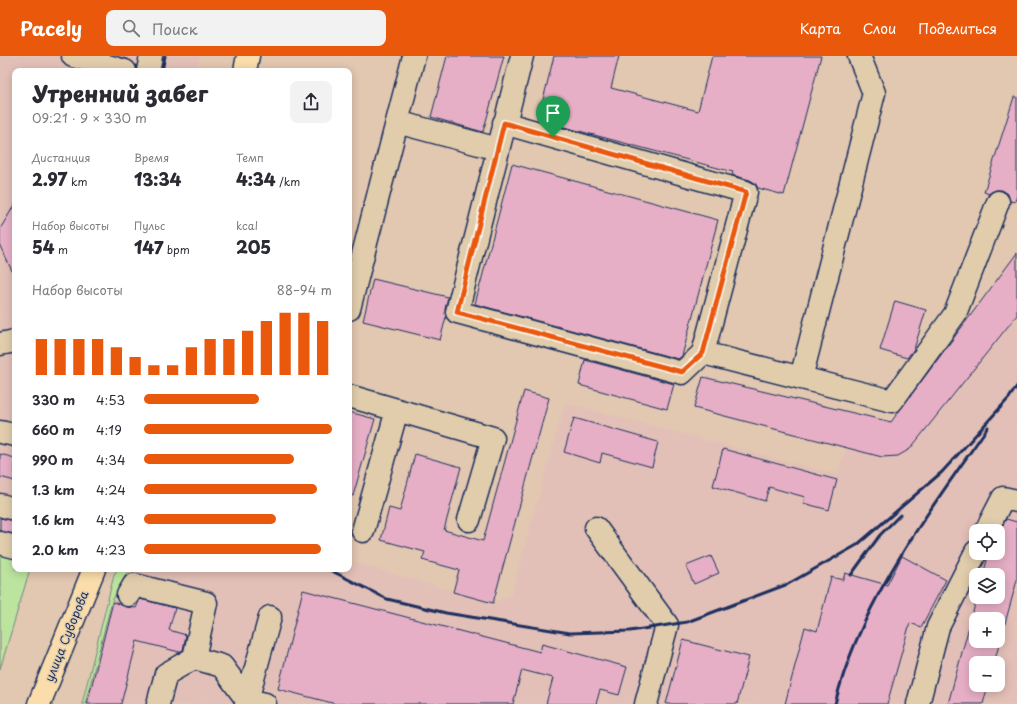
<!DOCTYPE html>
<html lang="ru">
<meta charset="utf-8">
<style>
:root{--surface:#fff;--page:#f2f2f3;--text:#2b2b33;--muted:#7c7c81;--accent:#ea580c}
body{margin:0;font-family:"Playpen Sans",sans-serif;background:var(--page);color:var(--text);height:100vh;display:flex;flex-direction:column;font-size:15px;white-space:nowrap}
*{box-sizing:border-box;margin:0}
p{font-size:13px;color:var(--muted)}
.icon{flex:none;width:22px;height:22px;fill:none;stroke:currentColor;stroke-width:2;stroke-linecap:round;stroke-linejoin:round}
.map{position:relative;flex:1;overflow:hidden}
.details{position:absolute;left:12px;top:12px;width:340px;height:504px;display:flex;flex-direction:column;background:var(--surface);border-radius:8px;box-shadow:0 2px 10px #0003}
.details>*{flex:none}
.fabs{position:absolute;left:969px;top:468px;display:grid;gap:8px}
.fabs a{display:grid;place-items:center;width:36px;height:36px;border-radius:8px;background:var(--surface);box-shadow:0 2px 10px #0003;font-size:20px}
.pin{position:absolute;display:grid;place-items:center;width:34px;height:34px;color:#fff;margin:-41px -17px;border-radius:50% 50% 50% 0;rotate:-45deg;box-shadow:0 0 4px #0007}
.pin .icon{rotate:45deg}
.round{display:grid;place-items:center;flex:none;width:42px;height:42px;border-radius:8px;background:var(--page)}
.head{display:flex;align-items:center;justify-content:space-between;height:68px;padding:0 20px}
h1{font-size:22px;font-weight:800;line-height:30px}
.metrics{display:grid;grid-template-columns:repeat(3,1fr);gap:6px;height:68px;padding:4px 20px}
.metrics div{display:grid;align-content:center}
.metrics b{font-size:17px;font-weight:800}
.metrics small{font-size:11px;font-weight:400}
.metrics p{font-size:11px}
.chart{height:112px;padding:8px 20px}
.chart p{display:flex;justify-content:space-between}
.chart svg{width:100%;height:72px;margin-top:4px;stroke:var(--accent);stroke-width:6}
ul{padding:0 20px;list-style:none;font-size:13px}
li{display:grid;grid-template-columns:64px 48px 1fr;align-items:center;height:30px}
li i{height:10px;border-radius:5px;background:var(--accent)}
header{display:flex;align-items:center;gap:24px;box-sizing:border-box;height:56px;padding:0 20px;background:var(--accent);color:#fff}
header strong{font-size:19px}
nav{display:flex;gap:22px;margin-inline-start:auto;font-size:14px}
.search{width:280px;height:36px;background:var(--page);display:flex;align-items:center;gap:10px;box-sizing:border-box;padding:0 14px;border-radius:8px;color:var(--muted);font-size:15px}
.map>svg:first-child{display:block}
.built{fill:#e3c0b7;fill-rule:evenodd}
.green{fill:#bde49f;stroke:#6c8a7e}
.building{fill:#e6afc5;stroke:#1b2f5e;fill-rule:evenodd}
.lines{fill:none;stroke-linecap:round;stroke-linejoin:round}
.minor-casing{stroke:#1b2f5e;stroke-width:25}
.major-casing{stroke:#1b2f5e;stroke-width:25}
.minor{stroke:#e1cdac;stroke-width:22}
.major{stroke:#faddab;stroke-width:22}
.rail{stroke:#1b2f5e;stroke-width:3}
.route-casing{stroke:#fff;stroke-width:8}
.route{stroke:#ea580c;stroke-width:5}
.labels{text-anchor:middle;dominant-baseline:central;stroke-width:3;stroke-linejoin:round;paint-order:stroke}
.street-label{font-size:12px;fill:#1b2f5e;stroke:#e1cdac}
</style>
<header>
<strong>Pacely</strong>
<div class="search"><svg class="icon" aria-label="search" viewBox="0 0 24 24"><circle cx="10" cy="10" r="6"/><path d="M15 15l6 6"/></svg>Поиск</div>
<nav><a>Карта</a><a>Слои</a><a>Поделиться</a></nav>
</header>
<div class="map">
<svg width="1017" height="648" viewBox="0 0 1017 648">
<rect width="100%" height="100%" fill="#e2c7b1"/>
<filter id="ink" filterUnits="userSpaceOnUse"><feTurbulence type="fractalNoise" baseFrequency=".025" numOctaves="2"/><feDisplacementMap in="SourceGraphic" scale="8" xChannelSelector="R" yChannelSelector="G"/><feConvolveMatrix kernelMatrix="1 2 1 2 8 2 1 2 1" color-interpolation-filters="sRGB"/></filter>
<g filter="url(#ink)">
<path class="built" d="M0 0H200L196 15H15V460L0 456Z
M1017 259V648H87L113 546 132 513H349V505L494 547 511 539 565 347 838 419 846 392 882 401 898 400 910 393ZM976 475H998V497H976ZM976 519H998V541H976ZM976 563H998V585H976ZM976 607H998V629H976Z"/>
<path class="green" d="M0 498 15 502V513H30L0 613Z
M117 513H129L112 545 85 648H82L114 519Z"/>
<path class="building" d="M447 0H504L483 76 431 61Z
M554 0H619L611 32 698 55 712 0H821L784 139 758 132 755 127 750 124 732 119 733 116 538 64Z
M1014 41H1017V139L1015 146 1010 145 1008 138 1002 134H996L989 138 984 136Z
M512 108 718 164 682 300 678 303 475 248Z
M15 148V221L0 190V173Z
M1017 197V259L910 393 898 400 882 401 694 352 703 321 891 366Z
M373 223 448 241 445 253 446 261 440 284 363 265Z
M895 245 926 254 914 293 907 302 880 294Z
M585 304 674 328 667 353 579 329Z
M524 335 549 342 493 547 453 536 459 514 422 504 425 496 381 484 389 452 400 455 415 398 461 411 444 474 483 485Z
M349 356 375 363 353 440 349 439Z
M574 362 658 386 652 411 602 397 600 407 564 396Z
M723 393 837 424 829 454 803 447 805 441 769 431 765 445 713 430Z
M0 398 15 402V425L0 421Z
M0 462 15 465V478L0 475Z
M1006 463 1017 466V524L994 607H976V629H988L983 648H948L977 541H998V519H983L989 497H998V479ZM976 563H998V585H976Z
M711 500 719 517 694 528 686 510Z
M902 500 946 524 921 571 910 567 887 648H785L805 571 817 575 831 521 843 524 845 517 887 529Z
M303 534 540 596 542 588 627 611 619 639 600 634 596 648H546L553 622 522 614 513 648H336L278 633Z
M140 543 175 552 169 574 186 579 183 594 179 596 137 585 121 648H87L113 546 127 551 136 552Z
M683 584 749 601 737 648H666Z"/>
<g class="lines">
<defs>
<path id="minor" d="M73 0 125 15
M522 0 457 256 682 317 703 297 892 345 955 258 998 146
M148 15 151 0
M397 66 498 93
M504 67 746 136 703 297
M349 253 414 0
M0 288 15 285
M801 322 874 37 859 0
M349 340 493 382 469 464
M0 376 15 379
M0 449 15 453
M596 472 667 569 646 648
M363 475 397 354
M986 475 1003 442 1017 445
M0 487 15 491
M128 539 134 529 206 547 194 602 222 610 247 644 265 648
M158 648 166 618 194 602
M246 648 270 561
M918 648 938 571 976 496"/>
<path id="major" d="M245 15 248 0
M39 648 94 513"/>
</defs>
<use href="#minor" class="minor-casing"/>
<use href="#major" class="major-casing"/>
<use href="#minor" class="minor"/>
<use href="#major" class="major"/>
<path class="rail" d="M162 15 165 0
M328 513 387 543 446 557 570 577 630 575 687 566 788 528 857 489 942 416 1009 342 1017 330
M851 519 880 479 900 459
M835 648C860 545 929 456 988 371"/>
</g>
</g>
<g class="lines" filter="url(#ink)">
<defs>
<path id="route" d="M504 67 746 136 703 297 682 316 457 256Z"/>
</defs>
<use href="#route" class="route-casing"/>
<use href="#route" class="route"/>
</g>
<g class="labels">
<g class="street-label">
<text transform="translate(66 580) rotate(-68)">улица Суворова</text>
</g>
</g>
</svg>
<div class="fabs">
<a><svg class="icon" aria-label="locate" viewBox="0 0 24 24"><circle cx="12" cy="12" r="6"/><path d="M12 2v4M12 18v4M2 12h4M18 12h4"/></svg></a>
<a><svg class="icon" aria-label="layers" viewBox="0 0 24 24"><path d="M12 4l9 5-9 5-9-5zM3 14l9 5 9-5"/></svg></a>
<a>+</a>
<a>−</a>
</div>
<div class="pin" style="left:553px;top:81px;background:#1e9e55"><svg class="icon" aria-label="arrive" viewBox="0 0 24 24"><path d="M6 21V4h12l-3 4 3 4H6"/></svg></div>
<section class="details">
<div class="head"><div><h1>Утренний забег</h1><p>09:21 · 9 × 330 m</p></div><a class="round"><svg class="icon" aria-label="share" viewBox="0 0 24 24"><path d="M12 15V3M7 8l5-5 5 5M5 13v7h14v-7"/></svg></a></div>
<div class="metrics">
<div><p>Дистанция</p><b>2.97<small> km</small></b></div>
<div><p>Время</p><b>13:34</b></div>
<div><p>Темп</p><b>4:34<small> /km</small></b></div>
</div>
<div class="metrics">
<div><p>Набор высоты</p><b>54<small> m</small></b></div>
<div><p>Пульс</p><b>147<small> bpm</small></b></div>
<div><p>kcal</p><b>205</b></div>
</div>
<div class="chart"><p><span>Набор высоты</span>88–94 m</p>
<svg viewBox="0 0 160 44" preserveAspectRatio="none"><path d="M5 44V22M15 44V22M25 44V22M35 44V22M45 44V27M55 44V33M65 44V38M75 44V38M85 44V27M95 44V22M105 44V22M115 44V17M125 44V11M135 44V6M145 44V6M155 44V11"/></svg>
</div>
<ul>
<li><b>330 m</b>4:53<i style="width:61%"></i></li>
<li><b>660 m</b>4:19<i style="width:100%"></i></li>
<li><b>990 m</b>4:34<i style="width:80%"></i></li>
<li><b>1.3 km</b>4:24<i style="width:92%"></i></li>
<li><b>1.6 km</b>4:43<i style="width:70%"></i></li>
<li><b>2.0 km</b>4:23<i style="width:94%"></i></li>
</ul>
</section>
</div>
